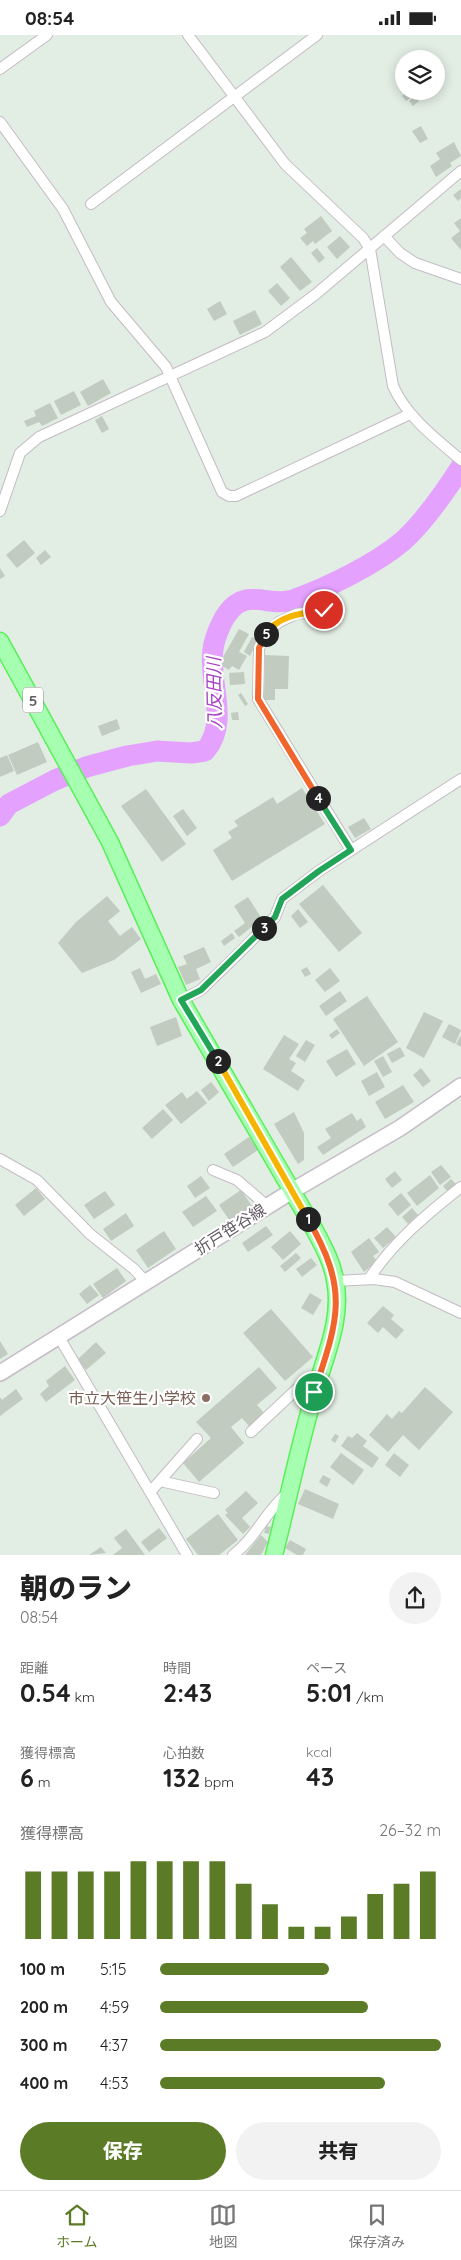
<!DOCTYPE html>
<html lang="ja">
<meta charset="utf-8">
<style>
:root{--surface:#fff;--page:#f2f2f2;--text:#222;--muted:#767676;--line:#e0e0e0;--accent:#5c7b27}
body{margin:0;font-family:Quicksand,"Noto Sans JP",sans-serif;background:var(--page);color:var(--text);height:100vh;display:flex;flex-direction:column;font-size:19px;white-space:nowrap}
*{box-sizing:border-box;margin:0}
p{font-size:16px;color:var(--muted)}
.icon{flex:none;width:28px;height:28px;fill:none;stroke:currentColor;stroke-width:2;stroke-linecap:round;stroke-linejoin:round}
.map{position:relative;height:1520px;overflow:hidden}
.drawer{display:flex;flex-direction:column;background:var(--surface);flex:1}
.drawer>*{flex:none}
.controls{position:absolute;left:395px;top:15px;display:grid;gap:10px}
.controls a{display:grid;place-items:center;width:50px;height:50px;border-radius:50%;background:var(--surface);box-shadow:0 2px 12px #0003;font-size:25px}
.pin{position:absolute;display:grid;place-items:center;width:42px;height:42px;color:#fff;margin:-21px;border:2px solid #fff;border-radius:50%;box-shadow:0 1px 5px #0007}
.km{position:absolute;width:25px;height:25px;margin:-12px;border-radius:50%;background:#222;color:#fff;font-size:14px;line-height:25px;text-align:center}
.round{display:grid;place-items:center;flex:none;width:52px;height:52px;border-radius:26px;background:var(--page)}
.head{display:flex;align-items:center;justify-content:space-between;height:85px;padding:0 20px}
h1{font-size:28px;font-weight:800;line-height:38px}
.figures{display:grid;grid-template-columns:repeat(3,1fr);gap:8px;height:85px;padding:5px 20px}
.figures div{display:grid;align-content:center}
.figures b{font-size:25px;font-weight:800}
.figures small{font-size:14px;font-weight:400}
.figures p{font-size:14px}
.chart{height:140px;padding:10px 20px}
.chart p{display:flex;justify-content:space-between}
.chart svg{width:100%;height:90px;margin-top:5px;stroke:var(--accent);stroke-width:6}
.cta{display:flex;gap:10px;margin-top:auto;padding:10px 20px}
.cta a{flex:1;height:58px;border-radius:30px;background:var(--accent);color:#fff;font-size:20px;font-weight:800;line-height:58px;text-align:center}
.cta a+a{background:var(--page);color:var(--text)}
ul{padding:0 20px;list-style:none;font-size:16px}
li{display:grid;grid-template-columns:80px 60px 1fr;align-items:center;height:38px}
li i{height:12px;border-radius:6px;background:var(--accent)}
.status{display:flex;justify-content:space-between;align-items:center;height:35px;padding:0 25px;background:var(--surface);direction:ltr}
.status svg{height:14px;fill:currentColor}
.tabs{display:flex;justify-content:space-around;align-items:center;height:70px;border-top:1px solid var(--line);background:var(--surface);font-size:14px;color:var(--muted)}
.tabs a{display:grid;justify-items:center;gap:2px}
.tabs .on{color:var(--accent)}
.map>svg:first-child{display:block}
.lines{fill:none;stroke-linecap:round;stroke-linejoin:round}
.river{stroke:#e4a1fe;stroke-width:21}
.building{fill:#c1cbc0}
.street-casing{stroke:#c3bcc4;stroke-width:12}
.secondary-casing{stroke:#c5bdc6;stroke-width:18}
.primary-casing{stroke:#58f059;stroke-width:19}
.street{stroke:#fff;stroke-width:10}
.secondary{stroke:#fff;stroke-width:15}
.primary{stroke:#a6feb1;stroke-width:16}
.split-1-casing{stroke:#fff;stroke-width:10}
.split-2-casing{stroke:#fff;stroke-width:10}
.split-3-casing{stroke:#fff;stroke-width:10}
.split-4-casing{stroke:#fff;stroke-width:10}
.split-5-casing{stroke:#fff;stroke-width:10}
.split-6-casing{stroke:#fff;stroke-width:10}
.split-1{stroke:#f0652b;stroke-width:6}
.split-2{stroke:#f5b400;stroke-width:6}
.split-3{stroke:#22a559;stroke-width:6}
.split-4{stroke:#22a559;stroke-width:6}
.split-5{stroke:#f0652b;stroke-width:6}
.split-6{stroke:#f5b400;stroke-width:6}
.education-dot{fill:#8d6e63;stroke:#fff;stroke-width:2}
.labels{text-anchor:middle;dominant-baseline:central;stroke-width:4.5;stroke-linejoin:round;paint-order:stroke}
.shield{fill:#fff;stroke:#918c92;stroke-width:1}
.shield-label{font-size:15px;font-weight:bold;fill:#625a63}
.street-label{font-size:16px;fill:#625a63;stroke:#fff}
.education-label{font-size:16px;fill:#785e54;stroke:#fff;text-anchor:end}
.water-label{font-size:18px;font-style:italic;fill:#a843c2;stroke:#fff}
</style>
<div class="status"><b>08:54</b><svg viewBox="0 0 49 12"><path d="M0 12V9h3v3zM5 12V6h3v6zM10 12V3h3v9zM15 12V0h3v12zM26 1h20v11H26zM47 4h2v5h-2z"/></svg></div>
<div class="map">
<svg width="461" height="1520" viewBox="0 0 461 1520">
<rect width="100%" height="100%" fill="#e2ede3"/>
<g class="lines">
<path class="river" d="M0 781 9 769 55 745 86 732 127 721 157 716 191 718 205 716C230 687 208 648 213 614 214 605 221 587 227 579 246 551 269 573 293 565 327 553 376 529 403 506 425 486 445 457 461 432"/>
</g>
<path class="building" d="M408 56 414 60 406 66 402 61Z
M415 61 419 66 413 71 409 66Z
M421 91 428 104 420 108 412 96Z
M454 107 461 121 450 128 452 131 436 142 430 131 440 124 436 118Z
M461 154V163L458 166 453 160Z
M321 181 332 196 315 209 313 206 307 211 300 203 307 198 304 194Z
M461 183V215L451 203 460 196 454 188Z
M340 201 350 212 337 224 327 212Z
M317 213 325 223 319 228 311 218Z
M291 222 312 247 300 256 280 232Z
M277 248 290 263 281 271 268 256Z
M220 266 227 279 214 286 207 274Z
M255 275 262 289 240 300 233 286Z
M103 344 111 358 88 371 80 357Z
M74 356 81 370 61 380 54 366Z
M50 368 58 383 42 391 39 387 27 392 24 386 36 381 34 376Z
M102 381 109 394 102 398 95 385Z
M24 505 35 518 17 533 6 520Z
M45 515 51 522 41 530 36 523Z
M0 533 5 541 0 544Z
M239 594 249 599 239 617 247 621 239 635 232 631 229 635 219 629Z
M252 602 258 605 250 621 244 617Z
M265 620 289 621 288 654H275V665H264Z
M244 637 245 649 230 650 229 638Z
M241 658 248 669 245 671 238 660Z
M238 677 239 685H232L231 678Z
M117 684 120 694 102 701 98 691Z
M38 707 47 727 17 740 8 720Z
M7 720 14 736 0 742V723Z
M302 753 325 789 232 846 213 815 232 803 228 797 238 791 234 786 273 762 277 769Z
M146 754 186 809 162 827 121 771Z
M183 774 197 793 187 801 173 781Z
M364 783 371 794 355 803 348 792Z
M323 850 362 898 339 917 299 869Z
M107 861 120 876 108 886 120 901 132 892 141 904 114 925 82 938 58 908 76 887Z
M248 862 262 884 239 902 234 896 245 888 234 871Z
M298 874 308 887 300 893 291 881Z
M232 898 235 903 224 911 221 906Z
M204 912 211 927 196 934 200 944 186 950 178 932 187 929 183 921Z
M307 932 311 939 305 942 301 935Z
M140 933 145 944 156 939 161 949 141 958 131 937Z
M330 933 340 946 325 957 315 945Z
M340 956 347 966 326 981 319 971Z
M367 961 398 1007 364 1031 333 984Z
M424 977 443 986 424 1023 406 1013Z
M176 982 182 1001 157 1011 150 992Z
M449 989 461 995 455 1009 442 1002Z
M337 994 340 998 332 1004 329 1000Z
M284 1000 299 1009 289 1024 296 1028 291 1036 305 1045 298 1056 263 1034Z
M461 1000V1012L456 1009Z
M306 1005 315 1010 305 1027 296 1021Z
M400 1012 405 1021 392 1028 387 1019Z
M347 1014 356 1029 336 1042 326 1026Z
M383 1021 392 1037 383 1042 374 1026Z
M421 1033 431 1046 423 1052 413 1040Z
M377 1037 385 1052 369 1061 361 1046Z
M211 1047 219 1057 209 1066 201 1055Z
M403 1050 414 1067 385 1084 375 1067Z
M197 1056 207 1068 181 1089 165 1070 182 1057 187 1064Z
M163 1074 173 1085 152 1104 142 1093Z
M294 1077 304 1098V1125L298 1129 274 1089Z
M352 1078 357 1086 361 1083 366 1092 323 1120 317 1112 331 1103 325 1094Z
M249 1102 258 1115 233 1132 224 1119Z
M441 1130 451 1142 440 1150 431 1137Z
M395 1136 402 1145 392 1153 385 1144Z
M430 1140 439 1153 417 1171 407 1158Z
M201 1141 210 1153 195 1163 187 1151Z
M451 1144 456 1149 447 1156 443 1151Z
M36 1153 45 1164 24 1181 15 1170Z
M241 1155 252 1171 230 1186 219 1170Z
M105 1156 115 1170 94 1184 84 1170Z
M401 1158 411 1170 398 1181 388 1169Z
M206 1161 217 1176 193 1192 182 1177Z
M412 1173 418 1180 408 1189 402 1182Z
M126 1178 134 1191 111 1206 103 1194Z
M266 1191 273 1200 248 1217 242 1208Z
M387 1192 396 1202 383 1213 374 1203Z
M164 1196 176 1214 148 1233 136 1215Z
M290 1196 301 1209 283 1225 271 1212Z
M369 1203 379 1217 373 1221 377 1226 364 1237 351 1217Z
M296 1218 301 1223 285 1237 280 1231Z
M311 1223 317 1230 302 1242 296 1234Z
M117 1233 126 1246 103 1263 93 1249Z
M90 1250 99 1260 87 1269 79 1259Z
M310 1258 322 1265 313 1280 301 1273Z
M383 1271 394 1280 391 1284 404 1295 396 1304 383 1292 378 1298 367 1288Z
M271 1274 313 1322 285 1346 243 1298Z
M0 1306 8 1319 0 1324Z
M96 1307 106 1318 86 1335 77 1325Z
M65 1331 75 1345 46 1367 40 1359 49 1351 46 1346Z
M259 1332 277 1353 257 1370 264 1378 249 1391 242 1383 231 1392 244 1408 199 1447 183 1428 211 1403 196 1387Z
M425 1352 453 1377 419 1415 403 1400 388 1417 369 1400 387 1379 392 1384 399 1376 402 1378Z
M16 1354 23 1364 0 1381V1362L2 1365Z
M357 1398 367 1406 363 1411 379 1423 372 1433 341 1411 348 1401 352 1403Z
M335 1399 339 1401 335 1408 331 1405Z
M341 1418 364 1435 353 1450 330 1432Z
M394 1418 409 1430 400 1442 385 1430Z
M323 1440 331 1444 327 1452 319 1447Z
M305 1454 339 1469 333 1484 298 1469Z
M246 1456 258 1468 242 1483 250 1492 243 1499 225 1480 228 1478 225 1475Z
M218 1479 238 1505 219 1520H198L186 1504Z
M266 1491 271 1492 269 1499 264 1498Z
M159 1493 167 1503 149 1517 141 1507Z
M126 1494 145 1520H113L122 1513 114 1503Z
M261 1500 268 1507 261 1520H245Z
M290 1505 306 1514 303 1520H297L285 1513Z
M101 1512 106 1518 89 1520Z"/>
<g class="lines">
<defs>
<path id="street" d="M188 0 285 129 363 203 370 214 393 351C407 382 435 403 461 425
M0 34 47 0
M0 87 63 174 111 267 166 332 222 457 229 461H236L410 379
M91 169 317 0
M384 201 400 218 415 228 461 244
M0 476 20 418 39 402 265 297 316 259 461 136
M324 575 296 579 279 587 268 597 259 613 258 664 351 815
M181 965 201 955 235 922 275 882 282 864 319 836 461 744
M0 1124 37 1145 90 1199 134 1234 146 1247
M213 1135 237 1145 267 1171
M369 1244C393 1207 427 1179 461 1152
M336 1246 374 1244 395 1247 461 1278
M59 1302 187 1520
M251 1397 298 1353 315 1357
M160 1446 214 1458
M151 1456 197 1404
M233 1520C256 1503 266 1475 289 1457"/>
<path id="secondary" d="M0 1338 292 1156 400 1093 461 1051"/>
<path id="primary" d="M0 606 110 807 181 965 313 1192C322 1209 332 1226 335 1245 343 1283 325 1321 315 1357 299 1410 288 1466 274 1520"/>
</defs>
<use href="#street" class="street-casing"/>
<use href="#secondary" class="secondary-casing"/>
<use href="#primary" class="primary-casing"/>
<use href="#street" class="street"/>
<use href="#secondary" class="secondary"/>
<use href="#primary" class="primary"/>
</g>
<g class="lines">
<defs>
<path id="split-1" d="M308 1184C349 1255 339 1283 314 1357"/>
<path id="split-2" d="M218 1026 308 1184"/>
<path id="split-3" d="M218 1026 181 965 201 955 264 893"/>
<path id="split-4" d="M264 893 275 882 282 864 319 836 351 815 318 763"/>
<path id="split-5" d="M266 599 259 613 258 664 318 763"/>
<path id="split-6" d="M266 599C278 580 304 578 324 575"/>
</defs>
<use href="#split-1" class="split-1-casing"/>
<use href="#split-2" class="split-2-casing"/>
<use href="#split-3" class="split-3-casing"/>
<use href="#split-4" class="split-4-casing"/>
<use href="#split-5" class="split-5-casing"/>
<use href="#split-6" class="split-6-casing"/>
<use href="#split-1" class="split-1"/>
<use href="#split-2" class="split-2"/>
<use href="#split-3" class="split-3"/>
<use href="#split-4" class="split-4"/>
<use href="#split-5" class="split-5"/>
<use href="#split-6" class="split-6"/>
</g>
<circle class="education-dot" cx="206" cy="1363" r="5"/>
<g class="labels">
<rect class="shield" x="23" y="652.5" width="20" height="25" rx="4"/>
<g class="shield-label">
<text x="33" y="665">5</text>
</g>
<g class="street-label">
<text transform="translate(230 1194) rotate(-32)">折戸笹谷線</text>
</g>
<g class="education-label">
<text x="196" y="1363">市立大笹生小学校</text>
</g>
<g class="water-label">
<text transform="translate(214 658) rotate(-91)">八反田川</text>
</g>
</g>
</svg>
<div class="controls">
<a><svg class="icon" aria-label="layers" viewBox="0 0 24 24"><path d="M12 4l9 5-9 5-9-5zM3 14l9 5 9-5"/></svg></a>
</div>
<div class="pin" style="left:314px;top:1357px;background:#1e9e55"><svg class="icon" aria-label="arrive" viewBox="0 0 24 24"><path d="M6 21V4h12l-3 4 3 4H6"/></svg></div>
<div class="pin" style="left:324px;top:575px;background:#d93025"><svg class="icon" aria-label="check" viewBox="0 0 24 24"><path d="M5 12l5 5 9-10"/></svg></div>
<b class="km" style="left:308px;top:1184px">1</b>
<b class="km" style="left:218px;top:1026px">2</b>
<b class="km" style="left:264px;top:893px">3</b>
<b class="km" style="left:318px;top:763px">4</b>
<b class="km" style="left:266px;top:599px">5</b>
</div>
<section class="drawer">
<div class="head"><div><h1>朝のラン</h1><p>08:54</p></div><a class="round"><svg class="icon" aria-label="share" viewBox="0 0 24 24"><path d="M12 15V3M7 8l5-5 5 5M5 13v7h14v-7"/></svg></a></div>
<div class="figures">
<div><p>距離</p><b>0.54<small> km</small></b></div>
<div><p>時間</p><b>2:43</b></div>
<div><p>ペース</p><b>5:01<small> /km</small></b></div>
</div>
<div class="figures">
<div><p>獲得標高</p><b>6<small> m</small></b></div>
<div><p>心拍数</p><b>132<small> bpm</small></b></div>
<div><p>kcal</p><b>43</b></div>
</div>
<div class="chart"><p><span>獲得標高</span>26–32 m</p>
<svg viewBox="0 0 160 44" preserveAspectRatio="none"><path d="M5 44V11M15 44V11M25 44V11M35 44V11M45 44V6M55 44V6M65 44V6M75 44V6M85 44V17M95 44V27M105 44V38M115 44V38M125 44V33M135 44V22M145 44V17M155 44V11"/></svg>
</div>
<ul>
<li><b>100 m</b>5:15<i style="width:60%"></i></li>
<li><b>200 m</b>4:59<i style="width:74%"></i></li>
<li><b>300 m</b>4:37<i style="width:100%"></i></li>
<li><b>400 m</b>4:53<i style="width:80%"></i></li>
</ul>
<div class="cta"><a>保存</a><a>共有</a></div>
</section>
<nav class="tabs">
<a class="on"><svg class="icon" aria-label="home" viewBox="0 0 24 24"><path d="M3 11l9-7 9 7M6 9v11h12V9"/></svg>ホーム</a>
<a><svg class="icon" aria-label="map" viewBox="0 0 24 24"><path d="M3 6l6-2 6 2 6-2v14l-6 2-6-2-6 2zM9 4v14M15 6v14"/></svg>地図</a>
<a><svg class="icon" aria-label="saved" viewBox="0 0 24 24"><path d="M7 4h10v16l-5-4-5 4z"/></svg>保存済み</a>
</nav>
